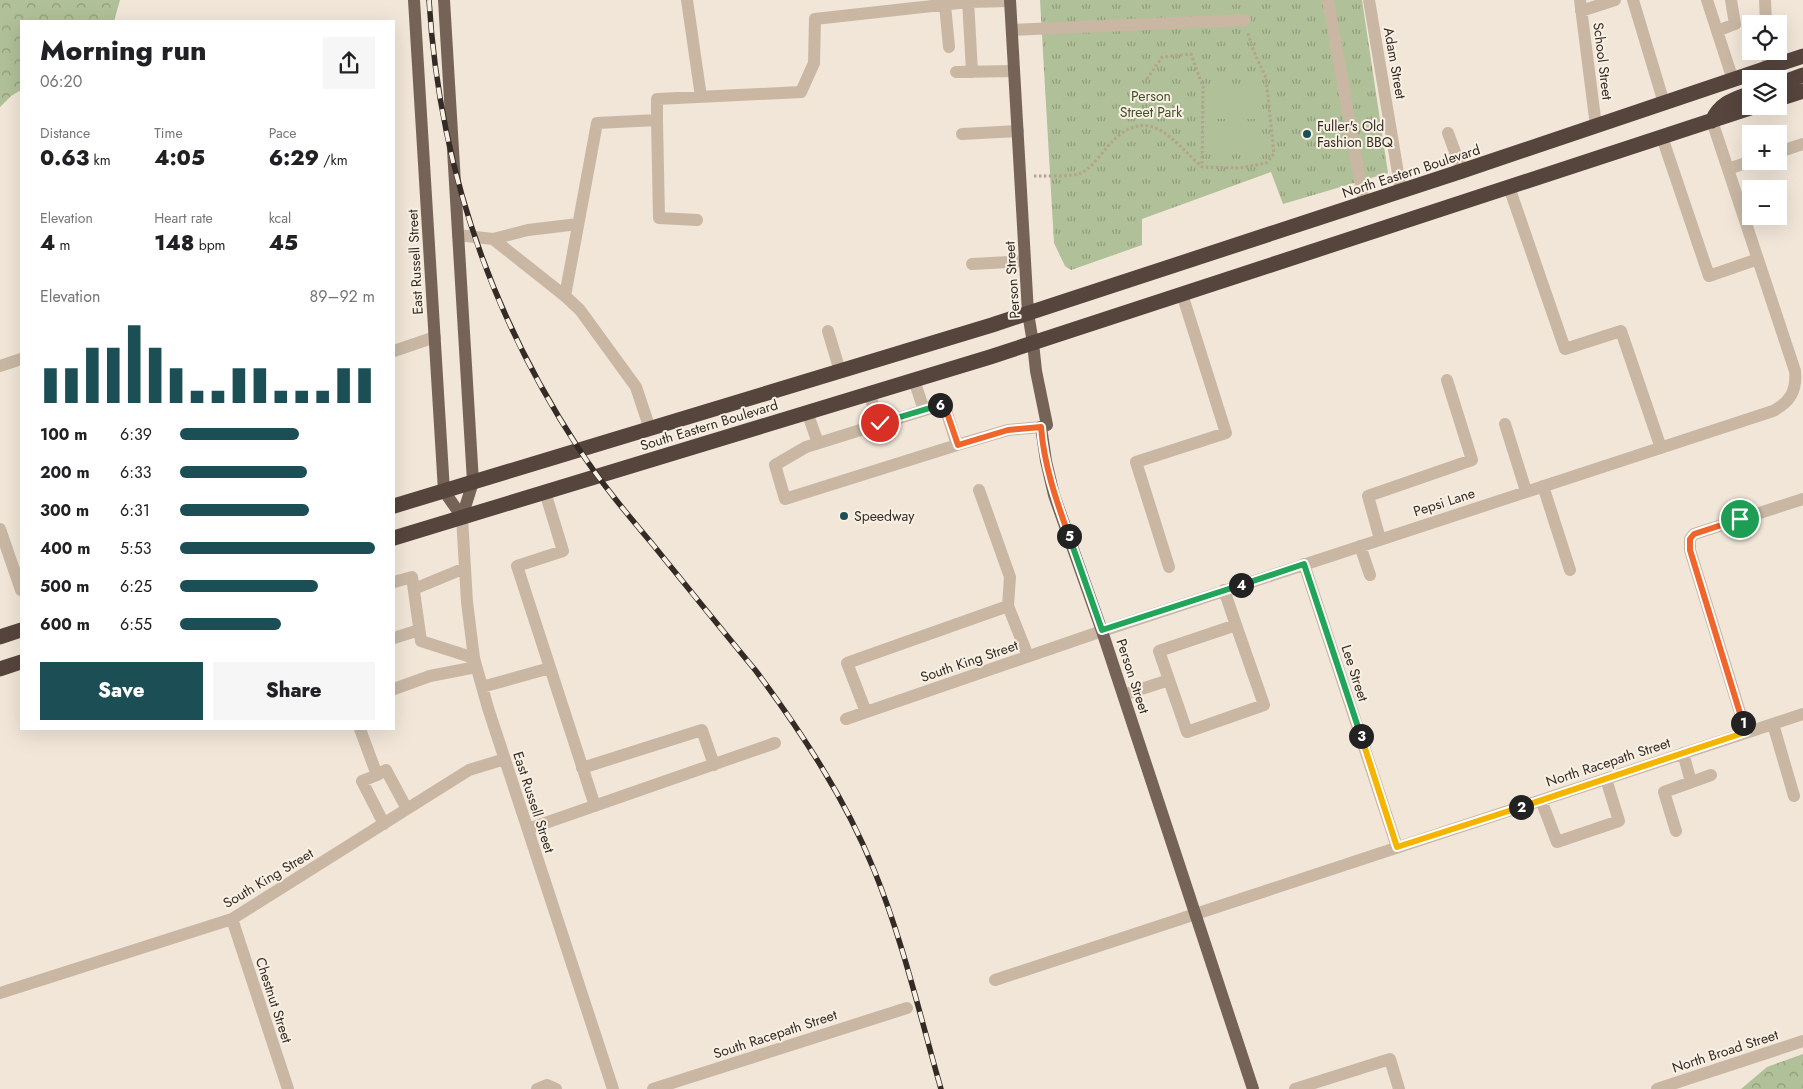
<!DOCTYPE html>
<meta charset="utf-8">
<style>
:root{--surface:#fff;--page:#f6f6f6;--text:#202124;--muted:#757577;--accent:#1c4e55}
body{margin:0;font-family:Jost,sans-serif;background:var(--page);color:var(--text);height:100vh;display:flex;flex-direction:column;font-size:19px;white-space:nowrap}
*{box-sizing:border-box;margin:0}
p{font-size:16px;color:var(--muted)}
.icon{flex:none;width:28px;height:28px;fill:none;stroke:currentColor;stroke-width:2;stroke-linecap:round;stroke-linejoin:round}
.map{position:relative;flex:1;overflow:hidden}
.panel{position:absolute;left:20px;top:20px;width:375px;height:710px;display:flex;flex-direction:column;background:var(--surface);border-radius:0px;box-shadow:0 5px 20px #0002}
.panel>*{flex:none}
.buttons{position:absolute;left:1742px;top:15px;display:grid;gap:10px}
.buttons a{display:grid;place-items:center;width:45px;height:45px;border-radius:0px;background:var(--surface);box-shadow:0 5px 20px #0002;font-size:25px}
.pin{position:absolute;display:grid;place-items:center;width:42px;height:42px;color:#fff;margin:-21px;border:2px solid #fff;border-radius:50%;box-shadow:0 1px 5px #0007}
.km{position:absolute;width:25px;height:25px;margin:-12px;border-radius:50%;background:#222;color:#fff;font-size:14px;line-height:25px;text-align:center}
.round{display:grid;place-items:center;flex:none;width:52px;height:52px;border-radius:0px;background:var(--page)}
.headline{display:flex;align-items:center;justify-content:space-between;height:85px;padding:0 20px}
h1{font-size:28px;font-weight:800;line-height:38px}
.metrics{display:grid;grid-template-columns:repeat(3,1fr);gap:8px;height:85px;padding:5px 20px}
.metrics div{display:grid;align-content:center}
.metrics b{font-size:21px;font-weight:800}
.metrics small{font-size:14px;font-weight:400}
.metrics p{font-size:14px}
.chart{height:140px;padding:10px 20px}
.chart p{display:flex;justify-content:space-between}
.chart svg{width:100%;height:90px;margin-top:5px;stroke:var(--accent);stroke-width:6}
.primary-button{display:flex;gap:10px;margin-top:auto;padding:10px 20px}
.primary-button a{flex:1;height:58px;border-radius:0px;background:var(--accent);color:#fff;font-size:20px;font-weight:800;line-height:58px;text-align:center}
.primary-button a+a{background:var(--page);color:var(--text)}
ul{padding:0 20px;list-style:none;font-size:16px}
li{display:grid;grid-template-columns:80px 60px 1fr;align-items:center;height:38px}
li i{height:12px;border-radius:6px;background:var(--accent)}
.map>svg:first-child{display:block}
.forest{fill:url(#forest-crowns)}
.park{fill:url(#park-tufts)}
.pitch{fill:#b0c098}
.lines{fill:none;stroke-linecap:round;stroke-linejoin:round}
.path{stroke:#b4a18e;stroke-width:3;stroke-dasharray:2.5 2.5;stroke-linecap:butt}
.minor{stroke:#c9b7a4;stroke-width:12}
.major{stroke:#766357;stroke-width:12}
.highway{stroke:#55453d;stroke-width:15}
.rail-casing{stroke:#342b26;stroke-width:5.5}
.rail{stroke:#f9f0e4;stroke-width:4;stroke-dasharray:11;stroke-linecap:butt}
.split-1-casing{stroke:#fff;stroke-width:10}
.split-2-casing{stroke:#fff;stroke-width:10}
.split-3-casing{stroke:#fff;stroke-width:10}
.split-4-casing{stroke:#fff;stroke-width:10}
.split-5-casing{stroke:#fff;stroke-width:10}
.split-6-casing{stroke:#fff;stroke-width:10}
.split-7-casing{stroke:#fff;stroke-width:10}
.split-1{stroke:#f0652b;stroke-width:6}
.split-2{stroke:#f5b400;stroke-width:6}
.split-3{stroke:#f5b400;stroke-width:6}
.split-4{stroke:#22a559;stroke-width:6}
.split-5{stroke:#22a559;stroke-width:6}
.split-6{stroke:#f0652b;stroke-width:6}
.split-7{stroke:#22a559;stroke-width:6}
.poi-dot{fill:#1c4e55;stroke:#f9f0e4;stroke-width:2}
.labels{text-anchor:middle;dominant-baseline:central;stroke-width:4;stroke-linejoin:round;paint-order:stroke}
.street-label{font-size:14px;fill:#342b26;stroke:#f9f0e4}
.park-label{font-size:14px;fill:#41522a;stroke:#f9f0e4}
.poi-label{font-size:14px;fill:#342b26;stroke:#f9f0e4;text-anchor:start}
</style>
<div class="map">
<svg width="1803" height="1089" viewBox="0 0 1803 1089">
<defs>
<pattern id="forest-crowns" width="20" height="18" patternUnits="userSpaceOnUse" patternTransform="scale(1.25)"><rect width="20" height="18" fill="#b0c098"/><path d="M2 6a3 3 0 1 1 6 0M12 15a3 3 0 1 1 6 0" fill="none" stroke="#909c7c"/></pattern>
<pattern id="park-tufts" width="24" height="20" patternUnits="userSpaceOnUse" patternTransform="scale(1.25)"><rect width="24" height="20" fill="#b0c098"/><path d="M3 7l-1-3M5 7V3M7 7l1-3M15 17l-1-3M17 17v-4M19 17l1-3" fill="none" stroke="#909c7c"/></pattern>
</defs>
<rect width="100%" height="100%" fill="#f1e6d8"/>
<path class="forest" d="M0 0H120L114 21H21V90L11 96 0 107Z
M1803 1054V1089H1741L1767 1067Z"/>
<path class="park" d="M1040 0H1362L1388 173 1283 204 1271 172 1142 219V245L1071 270 1065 266 1054 243Z"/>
<path class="pitch" d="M1203 87H1259V119H1204Z
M1203 122H1259V153L1204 154Z"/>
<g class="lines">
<path class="path" d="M1147 79 1162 57 1191 54 1203 87 1202 167
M1034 176C1044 176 1073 177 1081 173 1092 168 1100 155 1108 146 1148 102 1170 138 1202 167L1240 168 1266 163 1274 154 1266 78 1252 47 1248 33"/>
<path class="minor" d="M687 0 701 97
M968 0 972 72
M1328 0 1364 203
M1369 0 1401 191
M1580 0 1596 126
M1633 0 1664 103
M1707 0 1733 80
M1765 0 1766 24
M945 5 949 47
M1581 11 1615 0
M1012 30 1245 20
M1717 31 1735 24 1731 0
M1768 51V67
M956 72 1014 71
M657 120V99L801 92 814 63 815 19 968 2 1010 1
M1448 133 1462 171
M962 134 1018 131
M1662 137 1709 276 1758 259
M1779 152 1803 144
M1728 169 1752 161
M1509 187 1565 349 1621 331 1661 448
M458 235 493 239 565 296 580 310 636 387 650 429
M493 239 528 230 578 224
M972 264 1025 261
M565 296 597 123 657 120 659 218 697 220
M828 331 840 371
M394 351 435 337
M0 366 21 359
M914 380 924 410
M869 394 880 423
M944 404 957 445 785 499 775 465 806 447Z
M807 412 818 443
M1505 424 1526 491
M957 445 1008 430 1041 427
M1543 486 1570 570
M979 490 1010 577 1008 606
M545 492 563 551 517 566 595 806
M462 517 467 602 474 658 488 708 613 1089
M0 529 21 590
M1380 539 1368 496 1472 460 1447 380
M1360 546 1370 575
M1304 564 1397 847
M1169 567 1136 462 1226 433 1182 294
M394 582 412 577 421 641 474 658
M414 589 465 568
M1224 590 1236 625
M1236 625 1264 705 1187 732 1159 651Z
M394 638 419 630
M482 687 550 668
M394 689 430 676 476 667
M1123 695 1169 680
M866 712 847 663 1008 606 1028 656
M846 719 1102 631 1773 411C1790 402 1797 391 1795 371L1712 121
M1773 724 1794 796
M360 729 377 775 386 770 407 809
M1746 732 1690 550V539L1694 534 1803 499
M1683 753 1691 782
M582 768 702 730 714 765
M377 775 362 781 384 824
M1541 800 1557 842 1619 821 1606 779
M528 829 775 743
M1676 831 1664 792 1711 775
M232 919 288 1089
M995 980 1803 714
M0 993 232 919 469 770 505 759
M537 1089 547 1085 556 1089
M653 1089 907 1008
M1295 1089 1390 1059 1399 1089
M1657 1089 1803 1041"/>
<path class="major" d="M414 0 444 491 462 517
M444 0 473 482 462 517
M1010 0 1028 313 1033 343 1036 371 1047 425 1041 427 1046 461 1054 495 1102 631 1253 1089"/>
<path class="highway" d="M1779 84 1803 75
M1779 99 1803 91
M1712 121C1720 103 1734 99 1751 93
M394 506 992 325 1462 171 1803 56
M394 538 990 357 1756 106
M0 637 21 630
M0 669 21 662"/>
<defs>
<path id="rail" d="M429 0C439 164 489 312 579 449 601 483 628 515 654 546 688 588 722 630 756 671 802 733 845 798 874 870 903 941 920 1016 941 1089"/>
</defs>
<use href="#rail" class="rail-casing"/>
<use href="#rail" class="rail"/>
</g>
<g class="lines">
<defs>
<path id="split-1" d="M1740 519 1694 534 1690 539V550L1743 723"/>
<path id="split-2" d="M1521 807 1746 732 1743 723"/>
<path id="split-3" d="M1361 736 1397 847 1521 807"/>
<path id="split-4" d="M1241 585 1304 564 1361 736"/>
<path id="split-5" d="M1069 536 1102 630 1241 585"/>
<path id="split-6" d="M940 405 944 404 958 445 1008 430 1041 427C1044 465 1056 500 1069 536"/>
<path id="split-7" d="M880 423 940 405"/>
</defs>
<use href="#split-1" class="split-1-casing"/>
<use href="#split-2" class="split-2-casing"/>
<use href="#split-3" class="split-3-casing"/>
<use href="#split-4" class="split-4-casing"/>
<use href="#split-5" class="split-5-casing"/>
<use href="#split-6" class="split-6-casing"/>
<use href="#split-7" class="split-7-casing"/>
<use href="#split-1" class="split-1"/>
<use href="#split-2" class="split-2"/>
<use href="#split-3" class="split-3"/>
<use href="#split-4" class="split-4"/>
<use href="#split-5" class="split-5"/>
<use href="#split-6" class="split-6"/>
<use href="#split-7" class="split-7"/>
</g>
<g class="poi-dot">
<circle cx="1307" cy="134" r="5"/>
<circle cx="844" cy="516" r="5"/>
</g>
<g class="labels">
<g class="street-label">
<text transform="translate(1603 61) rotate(83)">School Street</text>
<text transform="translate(1395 63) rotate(80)">Adam Street</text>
<text transform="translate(1411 171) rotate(-18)">North Eastern Boulevard</text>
<text transform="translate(415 262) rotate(-93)">East Russell Street</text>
<text transform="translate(1012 280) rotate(-94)">Person Street</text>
<text transform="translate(709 425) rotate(-17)">South Eastern Boulevard</text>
<text transform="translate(1444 502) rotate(-18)">Pepsi Lane</text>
<text transform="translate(969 661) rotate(-19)">South King Street</text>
<text transform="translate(1355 673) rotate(72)">Lee Street</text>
<text transform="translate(1133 676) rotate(72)">Person Street</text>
<text transform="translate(1608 762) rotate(-18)">North Racepath Street</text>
<text transform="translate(534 802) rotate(72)">East Russell Street</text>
<text transform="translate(268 878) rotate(-31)">South King Street</text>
<text transform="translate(274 1000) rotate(72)">Chestnut Street</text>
<text transform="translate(775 1034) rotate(-18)">South Racepath Street</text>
<text transform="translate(1725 1051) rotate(-18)">North Broad Street</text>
</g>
<g class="park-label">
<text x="1151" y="96">Person<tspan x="1151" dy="16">Street Park</tspan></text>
</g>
<g class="poi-label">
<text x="1317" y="126">Fuller's Old<tspan x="1317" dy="16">Fashion BBQ</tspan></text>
<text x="854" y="516">Speedway</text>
</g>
</g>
</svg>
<div class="buttons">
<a><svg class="icon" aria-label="locate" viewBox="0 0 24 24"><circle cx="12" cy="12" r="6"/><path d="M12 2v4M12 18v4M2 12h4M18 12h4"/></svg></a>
<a><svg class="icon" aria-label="layers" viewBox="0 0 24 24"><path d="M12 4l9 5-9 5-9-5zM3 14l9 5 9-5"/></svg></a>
<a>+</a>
<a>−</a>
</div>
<div class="pin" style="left:1740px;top:519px;background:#1e9e55"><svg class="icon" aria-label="arrive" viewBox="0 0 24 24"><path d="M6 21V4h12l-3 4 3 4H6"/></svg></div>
<div class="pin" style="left:880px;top:423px;background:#d93025"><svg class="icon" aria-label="check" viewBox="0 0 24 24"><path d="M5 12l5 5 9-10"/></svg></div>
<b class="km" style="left:1743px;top:723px">1</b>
<b class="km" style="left:1521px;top:807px">2</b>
<b class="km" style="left:1361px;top:736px">3</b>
<b class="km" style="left:1241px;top:585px">4</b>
<b class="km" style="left:1069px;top:536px">5</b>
<b class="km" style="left:940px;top:405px">6</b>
<section class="panel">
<div class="headline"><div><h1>Morning run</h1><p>06:20</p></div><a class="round"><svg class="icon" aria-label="share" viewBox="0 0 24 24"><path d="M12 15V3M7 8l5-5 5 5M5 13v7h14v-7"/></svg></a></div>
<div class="metrics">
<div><p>Distance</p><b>0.63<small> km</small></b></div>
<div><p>Time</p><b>4:05</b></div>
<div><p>Pace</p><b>6:29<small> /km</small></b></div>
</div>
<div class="metrics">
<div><p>Elevation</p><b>4<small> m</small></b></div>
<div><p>Heart rate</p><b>148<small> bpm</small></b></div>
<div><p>kcal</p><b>45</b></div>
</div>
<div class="chart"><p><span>Elevation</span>89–92 m</p>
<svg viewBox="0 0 160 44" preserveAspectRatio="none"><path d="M5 44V27M15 44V27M25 44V17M35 44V17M45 44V6M55 44V17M65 44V27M75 44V38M85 44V38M95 44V27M105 44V27M115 44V38M125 44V38M135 44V38M145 44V27M155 44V27"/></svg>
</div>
<ul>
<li><b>100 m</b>6:39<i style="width:61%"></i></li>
<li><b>200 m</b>6:33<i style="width:65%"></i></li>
<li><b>300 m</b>6:31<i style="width:66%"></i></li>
<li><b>400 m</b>5:53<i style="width:100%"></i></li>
<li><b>500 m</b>6:25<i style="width:71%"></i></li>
<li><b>600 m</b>6:55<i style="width:52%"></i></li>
</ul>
<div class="primary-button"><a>Save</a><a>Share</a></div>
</section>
</div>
